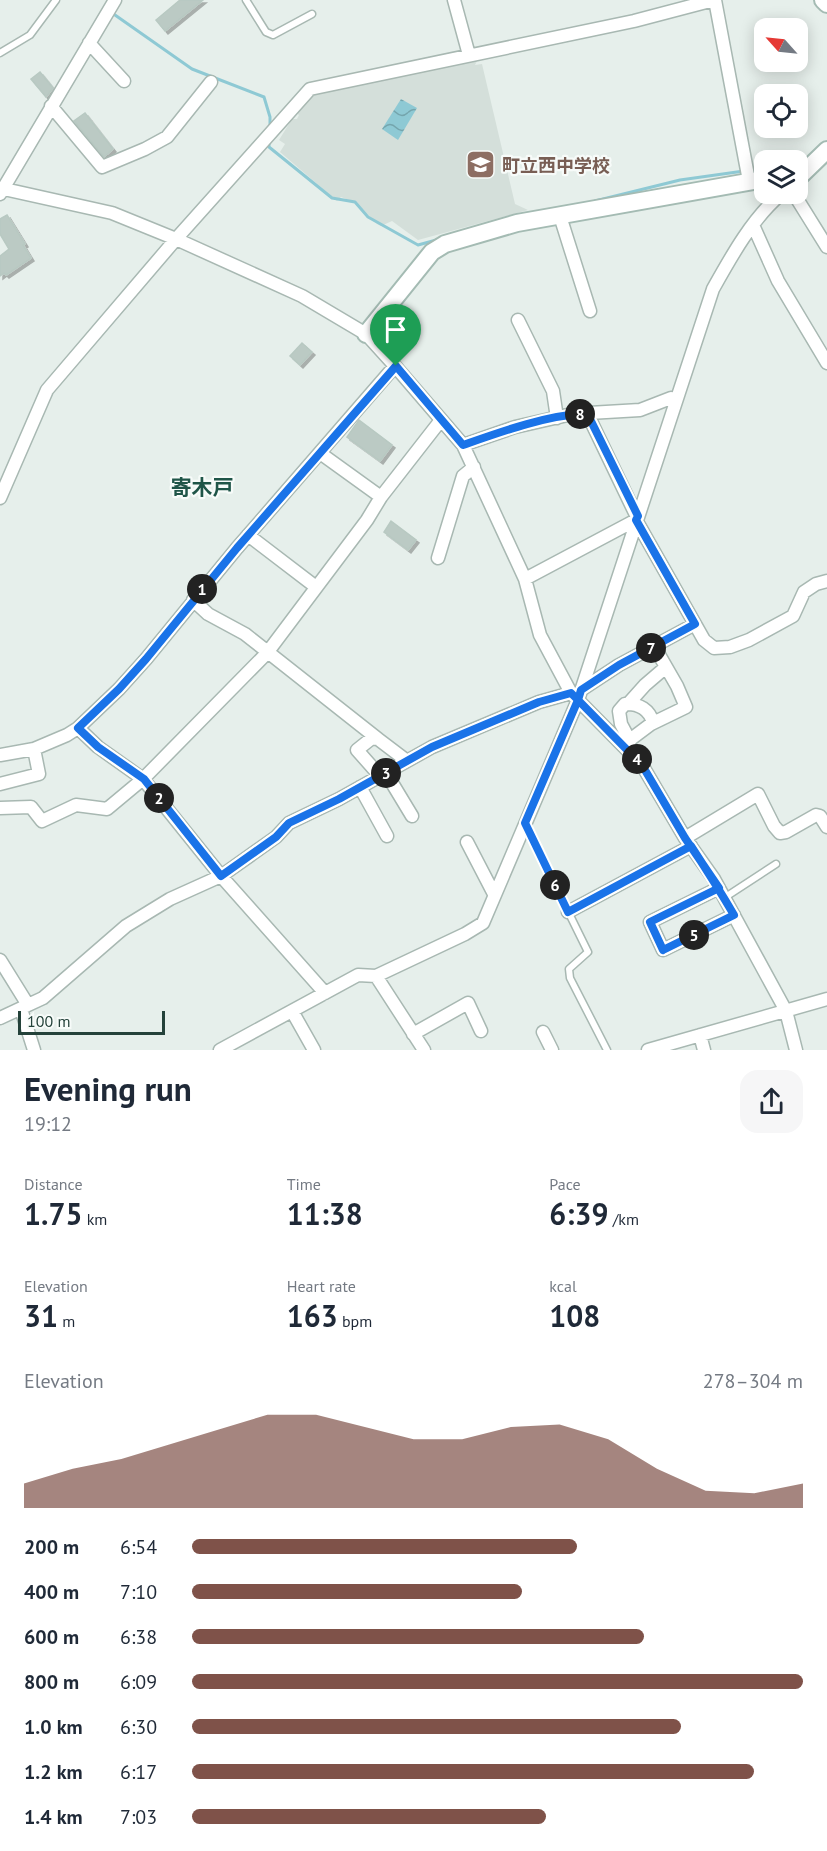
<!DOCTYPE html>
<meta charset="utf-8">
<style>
:root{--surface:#fff;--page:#f6f6f7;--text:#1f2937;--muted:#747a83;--accent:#7f5249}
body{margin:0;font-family:"PT Sans","Noto Sans JP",sans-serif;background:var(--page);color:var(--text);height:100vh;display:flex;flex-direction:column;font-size:22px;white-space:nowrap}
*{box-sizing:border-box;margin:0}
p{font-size:20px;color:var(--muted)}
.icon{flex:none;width:33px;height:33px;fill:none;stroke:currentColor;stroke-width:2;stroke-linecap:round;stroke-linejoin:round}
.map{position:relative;height:1050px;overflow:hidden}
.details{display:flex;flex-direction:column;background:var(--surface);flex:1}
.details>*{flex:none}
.needle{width:39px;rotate:297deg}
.fabs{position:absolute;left:754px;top:18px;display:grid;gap:12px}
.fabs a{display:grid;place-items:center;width:54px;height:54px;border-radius:12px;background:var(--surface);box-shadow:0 3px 15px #0003;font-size:30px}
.scale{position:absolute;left:18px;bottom:15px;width:147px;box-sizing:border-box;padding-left:6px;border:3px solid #24423a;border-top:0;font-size:16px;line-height:21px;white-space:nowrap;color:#24423a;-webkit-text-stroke:4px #f7fbf9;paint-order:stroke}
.pin{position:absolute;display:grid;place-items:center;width:51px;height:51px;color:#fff;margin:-62px -26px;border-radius:50% 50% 50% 0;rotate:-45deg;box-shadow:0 0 6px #0007}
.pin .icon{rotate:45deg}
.km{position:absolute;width:30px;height:30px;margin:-15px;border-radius:50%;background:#222;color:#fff;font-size:16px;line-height:30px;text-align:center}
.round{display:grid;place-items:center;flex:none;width:63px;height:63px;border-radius:18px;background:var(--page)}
.headline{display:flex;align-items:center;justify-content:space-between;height:102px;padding:0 24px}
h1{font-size:33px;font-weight:600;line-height:45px}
.stats{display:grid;grid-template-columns:repeat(3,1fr);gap:9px;height:102px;padding:6px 24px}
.stats div{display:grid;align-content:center}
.stats b{font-size:30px;font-weight:600}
.stats small{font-size:16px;font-weight:400}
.stats p{font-size:16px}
.chart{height:168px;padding:12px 24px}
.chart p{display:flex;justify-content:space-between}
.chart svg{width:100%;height:108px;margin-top:6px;fill:var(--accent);opacity:.7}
ul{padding:0 24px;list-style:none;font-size:20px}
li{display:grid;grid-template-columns:96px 72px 1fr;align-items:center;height:45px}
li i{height:15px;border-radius:8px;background:var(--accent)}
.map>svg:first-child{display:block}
.built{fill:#d4dfda}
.water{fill:url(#water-waves)}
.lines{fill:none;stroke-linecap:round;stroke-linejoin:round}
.stream{stroke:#8ec9d4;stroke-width:3}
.building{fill:#bbcac4;stroke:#b8c9c2;stroke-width:1.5;filter:url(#shadow)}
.lane-casing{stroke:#a8b8b2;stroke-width:9}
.street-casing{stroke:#a8b8b2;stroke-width:15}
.secondary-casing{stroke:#a4bbb3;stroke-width:20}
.lane{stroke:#fff;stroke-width:6}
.street{stroke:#fff;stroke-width:12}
.secondary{stroke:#fff;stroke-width:16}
.route-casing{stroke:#fff;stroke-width:12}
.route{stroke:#1a73e8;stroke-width:8}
.labels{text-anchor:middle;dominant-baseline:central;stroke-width:4.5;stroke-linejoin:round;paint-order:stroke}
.education-label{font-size:18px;font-weight:bold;fill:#785e54;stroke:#f7fbf9;text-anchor:start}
.quarter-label{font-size:21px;font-weight:bold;fill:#1f5548;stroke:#f7fbf9}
</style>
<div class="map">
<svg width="827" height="1050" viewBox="0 0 827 1050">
<defs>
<pattern id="water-waves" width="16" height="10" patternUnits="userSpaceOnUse" patternTransform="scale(1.5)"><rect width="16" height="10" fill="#8ec9d4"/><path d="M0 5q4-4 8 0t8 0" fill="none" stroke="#74a5ad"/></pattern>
<filter id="shadow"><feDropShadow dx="3" dy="3" stdDeviation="0" flood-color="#0004"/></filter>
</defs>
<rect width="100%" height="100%" fill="#e6efeb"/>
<path class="built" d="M479 57 475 65 482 64 515 204 528 210 418 240 392 221 381 226 377 224 357 203 341 197 337 201 280 152 285 144 279 140 292 119H297L299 115 296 113 314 92Z"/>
<path class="water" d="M401 99 417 108 398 140 382 129Z"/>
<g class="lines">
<path class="stream" d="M115 15 192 69 264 97 270 117V126
M269 142V147L332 198 355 202 368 217 418 245 440 239
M750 170 765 171
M595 201 680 180 744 171"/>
</g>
<path class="building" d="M180 0H203L165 31 156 20Z
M40 72 53 88 46 97 31 79Z
M85 113 113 149 104 157 74 121Z
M7 215 25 244 23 245 31 258 6 275 4 273 0 276V256L9 249 0 234V219Z
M302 343 312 352 300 365 290 356Z
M359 420 392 445 380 461 347 437Z
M391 521 416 540 408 550 384 532Z"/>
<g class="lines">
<defs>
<path id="lane" d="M246 0 266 32 273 35 312 14
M0 53 30 35 56 0
M525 824 588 952 569 969 570 978 607 1050
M724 898 776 864"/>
<path id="street" d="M454 0 469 55
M715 0 749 181
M89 43 124 81
M51 106 102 167 145 149 167 137 211 82
M0 188 112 213 176 239 302 296 366 334 395 366 463 445 525 579 540 635 571 693 642 765 685 838 714 879 786 1011 796 1050
M0 194 115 0
M794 194 827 247
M560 216 590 311
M753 225 778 281 827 363
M518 320 553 391 557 418
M587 413 637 517
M463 445 515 427 572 414 640 410 671 398 675 399
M320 453 381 497 441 420
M0 498 47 390 176 239 310 89 634 21 714 0
M248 535 316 587
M438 558 463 476 474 467
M525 579 636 520 704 640 714 648 730 647 749 640 793 616 804 592 816 584 827 581
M193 600 208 614 245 634 378 739
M581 690 619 665 695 624
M628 704 645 685 666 667
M78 728 98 747 143 779 221 876 325 993
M630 741 621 724 619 711 625 704C639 703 650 710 653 723
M623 745 651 724 686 707 677 686 654 646
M0 755 34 749 67 735 78 728 119 689 146 659 237 548 395 366
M386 773 412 816
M380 776 357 750 372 738 378 739 407 761
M0 784 39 774 34 749
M360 787 387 836
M0 808 31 807 42 821 76 805 107 809 143 779 267 653 367 520 381 497
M685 838 758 794 774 826 780 833 786 832 816 815 820 816 827 827
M467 842 494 894
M719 888 650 922 663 950 734 915
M568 912 691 846
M0 960 28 1005
M376 976 424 1050
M21 1009 34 1050
M292 1011 314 1050
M0 1018 43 998 126 926 170 899 221 876 276 837 289 823 339 799 432 747 539 702 571 693
M543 1032 552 1050
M413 1034 468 1003 481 1031
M700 1035 704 1050
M220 1050 358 975 376 976 465 934 483 923 578 700 713 289C732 255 752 219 781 194
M648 1050 827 999"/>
<path id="secondary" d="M823 0 827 4
M798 178 827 150
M366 334 432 252 445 244 517 223 765 179"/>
</defs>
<use href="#lane" class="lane-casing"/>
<use href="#street" class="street-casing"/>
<use href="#secondary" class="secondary-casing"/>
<use href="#lane" class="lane"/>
<use href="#street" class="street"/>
<use href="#secondary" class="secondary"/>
</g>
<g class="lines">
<defs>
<path id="route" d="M396 366 237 548 146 659 119 689 78 728 98 747 144 779 221 876 276 837 289 823 339 799 432 747 539 702 571 693 578 700 642 765 685 838 719 888 650 922 663 950 734 915C720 891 706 869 691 846L568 912 525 823 578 700 581 690 619 665 695 624 636 520 638 516 587 413C544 416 503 431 463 445L396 366"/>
</defs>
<use href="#route" class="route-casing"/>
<use href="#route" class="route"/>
</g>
<defs>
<symbol id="school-square" viewBox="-11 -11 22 22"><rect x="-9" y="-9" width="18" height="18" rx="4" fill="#8d6e63" stroke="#f7fbf9"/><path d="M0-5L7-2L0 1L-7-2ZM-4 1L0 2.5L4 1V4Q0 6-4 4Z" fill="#fff"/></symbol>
</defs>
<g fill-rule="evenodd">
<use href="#school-square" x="464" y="148" width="33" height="33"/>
</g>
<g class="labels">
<g class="education-label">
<text x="502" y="165">町立西中学校</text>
</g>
<g class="quarter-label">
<text x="202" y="487">寄木戸</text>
</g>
</g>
</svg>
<div class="fabs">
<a><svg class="needle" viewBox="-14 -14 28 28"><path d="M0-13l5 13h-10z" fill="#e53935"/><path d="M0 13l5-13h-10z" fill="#747a83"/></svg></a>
<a><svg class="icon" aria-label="locate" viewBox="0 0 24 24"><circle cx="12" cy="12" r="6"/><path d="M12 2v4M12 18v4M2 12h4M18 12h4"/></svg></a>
<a><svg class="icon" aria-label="layers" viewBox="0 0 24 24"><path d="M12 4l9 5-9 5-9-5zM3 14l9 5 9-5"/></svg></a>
</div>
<div class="scale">100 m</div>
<div class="pin" style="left:396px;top:366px;background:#1e9e55"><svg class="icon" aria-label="arrive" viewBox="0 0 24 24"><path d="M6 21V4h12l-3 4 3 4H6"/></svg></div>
<b class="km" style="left:202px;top:589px">1</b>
<b class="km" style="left:159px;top:798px">2</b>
<b class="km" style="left:386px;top:773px">3</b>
<b class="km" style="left:637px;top:759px">4</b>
<b class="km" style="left:694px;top:935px">5</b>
<b class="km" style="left:555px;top:885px">6</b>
<b class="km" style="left:651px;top:648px">7</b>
<b class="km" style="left:580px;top:414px">8</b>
</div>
<section class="details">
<div class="headline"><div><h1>Evening run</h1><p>19:12</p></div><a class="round"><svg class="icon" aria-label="share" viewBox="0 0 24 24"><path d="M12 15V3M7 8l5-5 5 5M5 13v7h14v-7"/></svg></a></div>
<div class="stats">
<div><p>Distance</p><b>1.75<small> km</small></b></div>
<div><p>Time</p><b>11:38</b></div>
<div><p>Pace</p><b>6:39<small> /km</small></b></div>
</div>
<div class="stats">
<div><p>Elevation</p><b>31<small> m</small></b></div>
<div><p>Heart rate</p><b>163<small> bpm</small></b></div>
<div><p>kcal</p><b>108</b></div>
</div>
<div class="chart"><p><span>Elevation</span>278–304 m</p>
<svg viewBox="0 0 160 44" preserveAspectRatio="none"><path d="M0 44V34L10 28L20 24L30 18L40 12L50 6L60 6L70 11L80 16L90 16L100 11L110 10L120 16L130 28L140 37L150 38L160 34V44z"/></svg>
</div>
<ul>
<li><b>200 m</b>6:54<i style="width:63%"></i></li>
<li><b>400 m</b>7:10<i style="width:54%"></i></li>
<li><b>600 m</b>6:38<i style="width:74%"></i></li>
<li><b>800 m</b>6:09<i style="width:100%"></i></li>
<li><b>1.0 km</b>6:30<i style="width:80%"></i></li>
<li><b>1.2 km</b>6:17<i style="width:92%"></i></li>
<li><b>1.4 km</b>7:03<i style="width:58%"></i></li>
</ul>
</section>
